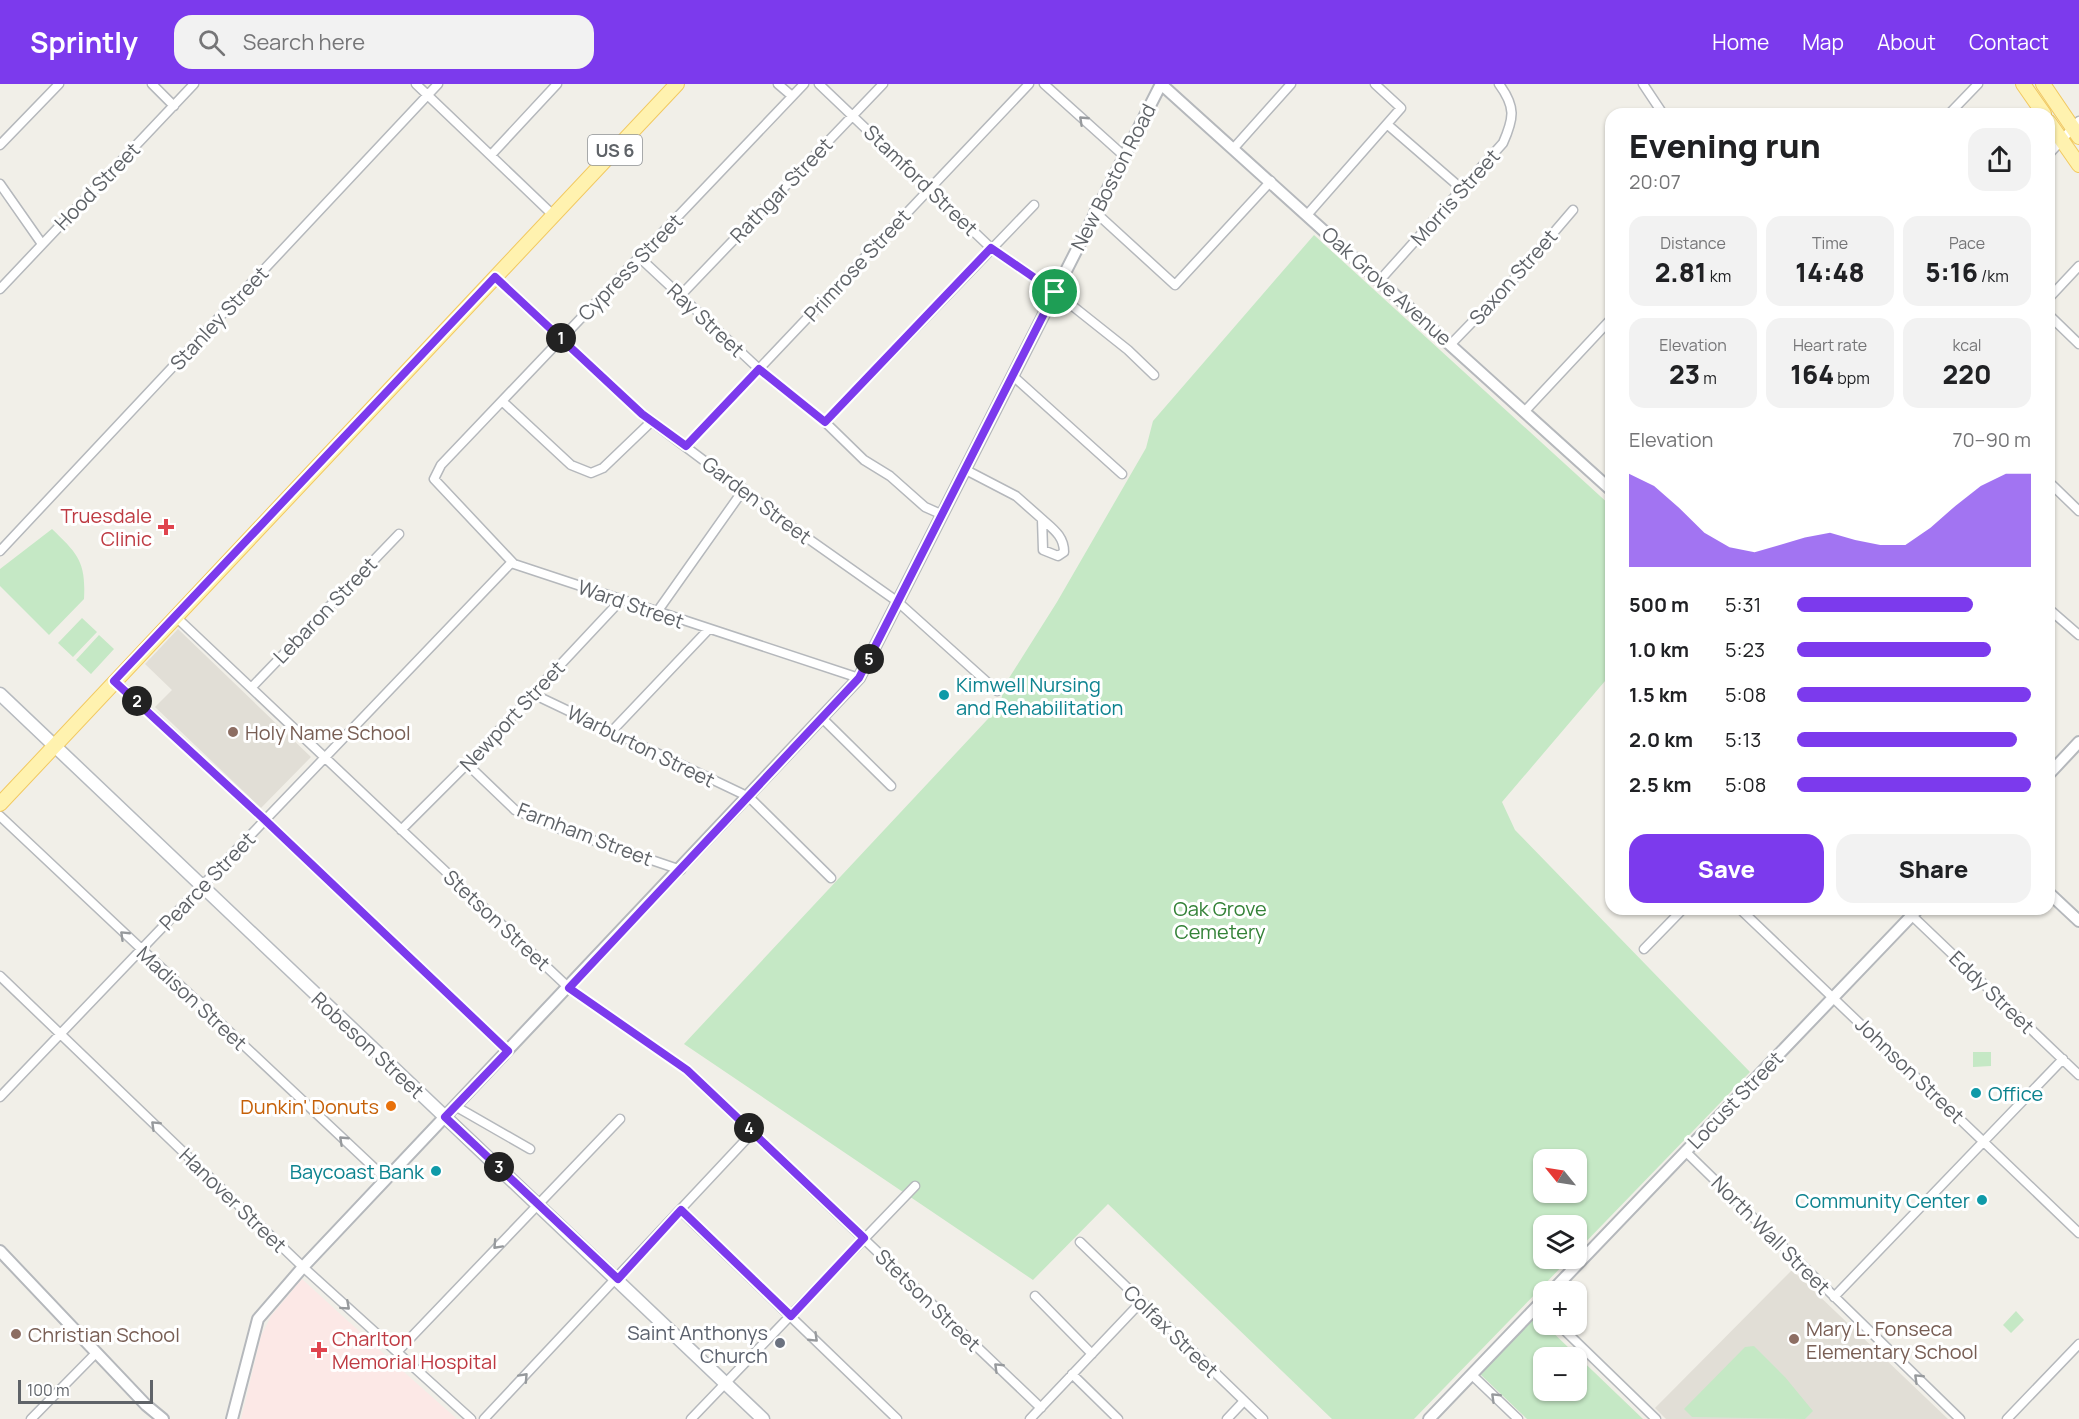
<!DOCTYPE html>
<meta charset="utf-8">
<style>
:root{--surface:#fff;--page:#f2f2f2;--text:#202124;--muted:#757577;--accent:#7c3aed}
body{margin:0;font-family:Manrope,sans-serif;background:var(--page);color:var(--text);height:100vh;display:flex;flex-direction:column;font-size:22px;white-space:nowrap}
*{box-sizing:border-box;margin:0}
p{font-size:20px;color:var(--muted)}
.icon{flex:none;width:33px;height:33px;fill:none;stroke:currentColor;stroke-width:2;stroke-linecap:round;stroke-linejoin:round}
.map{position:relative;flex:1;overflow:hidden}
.side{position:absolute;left:1605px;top:24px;width:450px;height:807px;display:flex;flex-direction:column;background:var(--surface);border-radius:18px;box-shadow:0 2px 4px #0004}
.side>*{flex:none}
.needle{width:39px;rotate:300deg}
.tools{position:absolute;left:1533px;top:1065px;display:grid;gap:12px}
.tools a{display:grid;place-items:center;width:54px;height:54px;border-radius:12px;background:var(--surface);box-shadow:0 2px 4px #0004;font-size:30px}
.scale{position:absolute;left:18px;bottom:15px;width:135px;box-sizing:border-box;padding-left:6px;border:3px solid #5f6368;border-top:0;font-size:16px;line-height:21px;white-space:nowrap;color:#5f6368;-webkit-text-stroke:4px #fff;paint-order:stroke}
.pin{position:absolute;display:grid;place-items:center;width:51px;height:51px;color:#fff;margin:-26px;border:3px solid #fff;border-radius:50%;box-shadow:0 2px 6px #0007}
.km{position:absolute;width:30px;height:30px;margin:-15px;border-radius:50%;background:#222;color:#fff;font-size:16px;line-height:30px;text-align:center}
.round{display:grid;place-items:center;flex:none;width:63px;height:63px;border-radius:18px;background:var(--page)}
.head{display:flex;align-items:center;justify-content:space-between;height:102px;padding:0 24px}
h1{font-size:33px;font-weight:800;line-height:45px}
.stats{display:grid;grid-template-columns:repeat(3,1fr);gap:9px;height:102px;padding:6px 24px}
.stats div{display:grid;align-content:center;border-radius:15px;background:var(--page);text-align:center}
.stats b{font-size:26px;font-weight:800}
.stats small{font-size:16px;font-weight:400}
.stats p{font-size:16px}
.chart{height:168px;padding:12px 24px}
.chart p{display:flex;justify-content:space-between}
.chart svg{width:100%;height:108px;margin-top:6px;fill:var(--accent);opacity:.7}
.cta{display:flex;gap:12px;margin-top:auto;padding:12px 24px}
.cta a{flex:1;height:69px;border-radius:18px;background:var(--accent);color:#fff;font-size:24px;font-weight:800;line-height:69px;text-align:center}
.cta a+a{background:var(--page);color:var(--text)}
ul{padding:0 24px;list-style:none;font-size:20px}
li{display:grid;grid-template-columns:96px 72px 1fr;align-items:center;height:45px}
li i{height:15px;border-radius:8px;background:var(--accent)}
header{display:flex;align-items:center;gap:36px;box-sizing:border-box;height:84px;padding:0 30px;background:var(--accent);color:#fff}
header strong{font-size:28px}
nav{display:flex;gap:33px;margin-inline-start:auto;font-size:21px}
.search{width:420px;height:54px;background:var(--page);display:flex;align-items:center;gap:15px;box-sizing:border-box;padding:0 21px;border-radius:18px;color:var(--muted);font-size:22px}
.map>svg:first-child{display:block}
.education{fill:#e1ded6}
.medical{fill:#fce8e6}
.green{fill:#c5e8c5;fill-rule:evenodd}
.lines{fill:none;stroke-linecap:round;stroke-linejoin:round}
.minor-casing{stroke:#b5b8bc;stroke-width:11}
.tertiary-casing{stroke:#b5b8bc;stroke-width:14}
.secondary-casing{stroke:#b6babf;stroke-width:15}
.primary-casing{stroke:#f2c960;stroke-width:16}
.minor{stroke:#fff;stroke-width:8}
.tertiary{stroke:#fff;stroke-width:10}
.secondary{stroke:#fff;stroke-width:12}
.primary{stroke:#fff2af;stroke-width:14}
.oneway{stroke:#979a9d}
.route-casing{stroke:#fff;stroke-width:12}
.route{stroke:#7c3aed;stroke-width:8}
.health-dot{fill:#e0444e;stroke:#fff;stroke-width:2}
.culture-dot{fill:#0f9aa8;stroke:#fff;stroke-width:2}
.education-dot{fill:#8d6e63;stroke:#fff;stroke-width:2}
.food-dot{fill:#e8710a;stroke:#fff;stroke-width:2}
.worship-dot{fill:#6b7280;stroke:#fff;stroke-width:2}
.labels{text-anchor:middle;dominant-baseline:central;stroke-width:6;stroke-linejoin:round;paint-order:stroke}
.shield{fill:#fff;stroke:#8f9295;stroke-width:1.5}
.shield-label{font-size:18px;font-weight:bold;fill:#5f6368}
.street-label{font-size:20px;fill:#5f6368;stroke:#fff}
.health-label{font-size:20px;fill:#be3a42;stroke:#fff;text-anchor:end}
.culture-label{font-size:20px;fill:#0d838f;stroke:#fff;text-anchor:start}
.education-label{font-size:20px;fill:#785e54;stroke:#fff;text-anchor:start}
.park-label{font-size:20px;fill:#348238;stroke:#fff}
.food-label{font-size:20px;fill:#c56008;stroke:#fff;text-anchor:end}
.worship-label{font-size:20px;fill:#5b616d;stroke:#fff;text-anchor:end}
</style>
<header>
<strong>Sprintly</strong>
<div class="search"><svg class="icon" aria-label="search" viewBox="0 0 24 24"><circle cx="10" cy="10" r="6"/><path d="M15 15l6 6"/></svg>Search here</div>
<nav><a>Home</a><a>Map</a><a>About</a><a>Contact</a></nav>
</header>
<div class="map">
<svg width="2079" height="1335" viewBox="0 0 2079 1335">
<rect width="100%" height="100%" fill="#f1efe8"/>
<path class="education" d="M178 545 311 673 261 724 155 623 172 606 145 580Z
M1792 1186 1948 1335H1666L1655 1324Z"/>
<path class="medical" d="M302 1195 395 1280 457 1335H241L261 1252 271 1232Z"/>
<path class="green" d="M1314 151 1611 422V590L1502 718 1515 746 1750 988 1577 1167 1576 1142H1544V1174L1569 1175 1414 1335H1332L1108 1120 1033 1196 684 960 1000 622 1004 602 1057 518 1146 364 1153 337ZM1544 1076H1576V1108H1544Z
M52 445C78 470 86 478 84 515L49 551 0 502V485Z
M82 534 97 548 73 573 58 559Z
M99 551 114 565 91 590 76 576Z
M1973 968H1991V982L1973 983Z
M2016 1227 2024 1236 2011 1249 2003 1241Z
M1536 1232 1544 1240 1643 1335H1527L1480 1290ZM1544 1274H1576V1306H1544Z
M1754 1262 1785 1293 1813 1327 1805 1335 1692 1333 1684 1325 1745 1263Z"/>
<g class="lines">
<defs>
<path id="minor" d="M152 0 174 22
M416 0 553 131
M778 0 792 12
M804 0 441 381 434 395 514 480 859 594
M819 0 991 164 1055 208 1128 266 1154 291
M1044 0 1123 71
M1643 0 1663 30
M1949 30 1978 0
M1388 41 1463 106
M0 61 59 0
M1233 65 1291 0
M2049 70 2079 37
M491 71 557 0
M0 100 42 160
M1094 127 1175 201 1271 97
M1307 131 1401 24 1375 0
M639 173 759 285 825 338 864 376 890 392 925 423 943 431
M495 193 642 330 796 446 898 518 997 607
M1380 196 1503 59C1514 34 1516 23 1499 0
M0 205 194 0
M680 212 883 0
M2049 214 2079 182
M2049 231 2079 260
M1451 260 1513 196 1573 126
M1013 292 1122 390
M502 317 571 381 591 389 603 384 652 337
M1525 327 1611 235
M825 338 1034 121
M686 362 1029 0
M966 386 1016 412 1042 435
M2049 398 2079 427
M1042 435C1053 445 1064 452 1064 468L1058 472 1043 466Z
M0 467 438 0
M2049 525 2079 551
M657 528 744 405
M175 532 569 904 687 986 1041 1324
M115 597 265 736 508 967
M252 603 399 450
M533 610 749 713 831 794
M822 634 891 702
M612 647 708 546
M467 680 515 726 560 745 681 786
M0 732 386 1095
M401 746 472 675 621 516
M1740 825 2079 1149
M1905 825 2079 991
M1644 865 1683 825
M0 892 303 1183 471 1335
M0 1013 511 479 514 480
M455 1022 530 1065
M1685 1067 1960 1335
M681 1127 897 1335
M1080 1158 1263 1335
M1035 1212 1092 1270
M1834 1213 2063 975
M1558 1240 1656 1335
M397 1268 620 1035
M1072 1290 1118 1335
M1472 1291 1518 1335
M31 1335 96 1269
M484 1335 753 1048
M691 1335 915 1102
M1030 1335 1141 1218
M1227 1335 1244 1317
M2007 1335 2079 1260"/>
<path id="tertiary" d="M1161 0 1611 406
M2049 690 2079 658
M2049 809 2079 837
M0 1167 146 1321 163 1335
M1551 1208 1918 825
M232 1335 258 1235 303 1183 859 594 1161 0
M1429 1335 1544 1215"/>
<path id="secondary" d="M0 610 763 1335"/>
<path id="primary" d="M2023 0 2044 30
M2043 0 2079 53
M2049 38 2079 81
M0 720 677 0"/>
</defs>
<use href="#minor" class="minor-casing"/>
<use href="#tertiary" class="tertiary-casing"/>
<use href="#secondary" class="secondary-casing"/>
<use href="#primary" class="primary-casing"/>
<use href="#minor" class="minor"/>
<use href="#tertiary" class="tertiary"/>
<use href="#secondary" class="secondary"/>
<use href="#primary" class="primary"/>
</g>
<defs><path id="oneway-chevron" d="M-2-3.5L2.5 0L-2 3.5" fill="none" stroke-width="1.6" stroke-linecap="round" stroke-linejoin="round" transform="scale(1.5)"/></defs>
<g class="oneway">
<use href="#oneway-chevron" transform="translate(1083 36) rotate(-137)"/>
<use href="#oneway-chevron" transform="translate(124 851) rotate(-136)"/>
<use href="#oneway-chevron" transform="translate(155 1041) rotate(-136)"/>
<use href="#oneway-chevron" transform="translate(343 1056) rotate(-137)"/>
<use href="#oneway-chevron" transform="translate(497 1161) rotate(133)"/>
<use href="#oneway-chevron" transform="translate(346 1222) rotate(42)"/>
<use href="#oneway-chevron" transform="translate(814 1254) rotate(44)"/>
<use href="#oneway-chevron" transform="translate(998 1283) rotate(-136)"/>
<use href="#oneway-chevron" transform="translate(524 1293) rotate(-47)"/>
<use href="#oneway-chevron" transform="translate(1918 1294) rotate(-136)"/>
<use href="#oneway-chevron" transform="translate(1495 1313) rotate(-136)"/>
</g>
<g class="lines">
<defs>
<path id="route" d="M991 164 1055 208 859 594 569 904 687 986 864 1154 791 1232 681 1126 618 1195 445 1033 508 967 265 736 114 597 495 193 642 330 686 362 759 285 825 338Z"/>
</defs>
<use href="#route" class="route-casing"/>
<use href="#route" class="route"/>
</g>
<g class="health-dot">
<path d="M163 434h6v6h6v6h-6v6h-6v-6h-6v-6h6z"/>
<path d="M316 1257h6v6h6v6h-6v6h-6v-6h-6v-6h6z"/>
</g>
<g class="culture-dot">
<circle cx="944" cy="611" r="6"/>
<circle cx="1976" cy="1009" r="6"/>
<circle cx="436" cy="1087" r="6"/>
<circle cx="1982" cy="1116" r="6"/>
</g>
<g class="education-dot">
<circle cx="233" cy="648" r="6"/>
<circle cx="16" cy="1250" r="6"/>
<circle cx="1794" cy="1255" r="6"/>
</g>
<circle class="food-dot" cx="391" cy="1022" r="6"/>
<circle class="worship-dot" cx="780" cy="1259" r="6"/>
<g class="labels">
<rect class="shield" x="588" y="51" width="54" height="30" rx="4.5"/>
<g class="shield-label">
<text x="615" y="66">US 6</text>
</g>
<g class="street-label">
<text transform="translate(1113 93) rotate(-63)">New Boston Road</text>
<text transform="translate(921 96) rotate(44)">Stamford Street</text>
<text transform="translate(97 102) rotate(-46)">Hood Street</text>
<text transform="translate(781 106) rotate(-46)">Rathgar Street</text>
<text transform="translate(1455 113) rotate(-48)">Morris Street</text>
<text transform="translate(857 181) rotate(-47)">Primrose Street</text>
<text transform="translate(630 183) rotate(-46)">Cypress Street</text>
<text transform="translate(1513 193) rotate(-48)">Saxon Street</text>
<text transform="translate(1387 202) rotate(42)">Oak Grove Avenue</text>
<text transform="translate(219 234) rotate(-47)">Stanley Street</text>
<text transform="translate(706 236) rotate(43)">Ray Street</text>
<text transform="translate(757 416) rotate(37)">Garden Street</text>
<text transform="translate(631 520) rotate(19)">Ward Street</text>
<text transform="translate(325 526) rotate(-46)">Lebaron Street</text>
<text transform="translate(512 632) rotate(-47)">Newport Street</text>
<text transform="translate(641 662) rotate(26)">Warburton Street</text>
<text transform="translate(585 750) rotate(21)">Farnham Street</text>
<text transform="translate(207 797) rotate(-46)">Pearce Street</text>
<text transform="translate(497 836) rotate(43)">Stetson Street</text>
<text transform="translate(1992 908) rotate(44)">Eddy Street</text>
<text transform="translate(192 914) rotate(43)">Madison Street</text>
<text transform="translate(368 961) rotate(43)">Robeson Street</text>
<text transform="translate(1910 986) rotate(44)">Johnson Street</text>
<text transform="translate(1735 1016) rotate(-46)">Locust Street</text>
<text transform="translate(233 1116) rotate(44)">Hanover Street</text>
<text transform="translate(1771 1151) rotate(45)">North Wall Street</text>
<text transform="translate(928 1216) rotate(44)">Stetson Street</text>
<text transform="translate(1171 1247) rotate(44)">Colfax Street</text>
</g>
<g class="health-label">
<text x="152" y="431">Truesdale<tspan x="152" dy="23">Clinic</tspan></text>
<text x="332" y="1254" text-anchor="start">Charlton<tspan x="332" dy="23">Memorial Hospital</tspan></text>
</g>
<g class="culture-label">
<text x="956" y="600">Kimwell Nursing<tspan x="956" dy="23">and Rehabilitation</tspan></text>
<text x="1988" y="1009">Office</text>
<text x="424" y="1087" text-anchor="end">Baycoast Bank</text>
<text x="1970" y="1116" text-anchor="end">Community Center</text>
</g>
<g class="education-label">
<text x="245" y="648">Holy Name School</text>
<text x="1806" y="1244">Mary L. Fonseca<tspan x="1806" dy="23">Elementary School</tspan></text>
<text x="28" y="1250">Christian School</text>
</g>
<g class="park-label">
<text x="1220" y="824">Oak Grove<tspan x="1220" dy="23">Cemetery</tspan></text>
</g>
<g class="food-label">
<text x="379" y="1022">Dunkin' Donuts</text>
</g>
<g class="worship-label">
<text x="768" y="1248">Saint Anthonys<tspan x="768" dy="23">Church</tspan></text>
</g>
</g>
</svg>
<div class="tools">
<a><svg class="needle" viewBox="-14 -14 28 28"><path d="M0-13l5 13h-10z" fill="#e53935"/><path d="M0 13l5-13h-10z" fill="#757577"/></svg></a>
<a><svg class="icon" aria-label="layers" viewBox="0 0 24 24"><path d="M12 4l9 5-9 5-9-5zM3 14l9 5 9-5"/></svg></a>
<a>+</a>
<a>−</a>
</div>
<div class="scale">100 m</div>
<div class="pin" style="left:1055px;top:208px;background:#1e9e55"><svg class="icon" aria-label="arrive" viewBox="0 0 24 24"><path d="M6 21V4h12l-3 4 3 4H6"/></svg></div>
<b class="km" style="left:561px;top:254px">1</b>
<b class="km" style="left:137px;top:617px">2</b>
<b class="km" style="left:499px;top:1083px">3</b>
<b class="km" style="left:749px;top:1044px">4</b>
<b class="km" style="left:869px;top:575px">5</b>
<section class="side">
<div class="head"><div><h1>Evening run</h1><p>20:07</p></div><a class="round"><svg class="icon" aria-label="share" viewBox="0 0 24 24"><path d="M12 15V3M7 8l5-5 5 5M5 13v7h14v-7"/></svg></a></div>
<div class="stats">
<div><p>Distance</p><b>2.81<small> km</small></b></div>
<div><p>Time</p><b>14:48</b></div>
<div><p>Pace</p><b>5:16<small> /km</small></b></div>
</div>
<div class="stats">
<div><p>Elevation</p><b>23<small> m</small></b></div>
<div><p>Heart rate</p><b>164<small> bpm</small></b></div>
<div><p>kcal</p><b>220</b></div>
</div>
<div class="chart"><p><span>Elevation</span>70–90 m</p>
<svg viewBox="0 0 160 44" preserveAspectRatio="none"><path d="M0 44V6L10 11L20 20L30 30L40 36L50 38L60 35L70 32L80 30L90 33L100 35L110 35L120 28L130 19L140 11L150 6L160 6V44z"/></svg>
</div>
<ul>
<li><b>500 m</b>5:31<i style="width:75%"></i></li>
<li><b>1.0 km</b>5:23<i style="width:83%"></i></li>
<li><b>1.5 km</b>5:08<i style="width:100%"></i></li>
<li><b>2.0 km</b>5:13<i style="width:94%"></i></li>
<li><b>2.5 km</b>5:08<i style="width:100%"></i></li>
</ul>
<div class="cta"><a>Save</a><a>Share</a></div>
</section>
</div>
